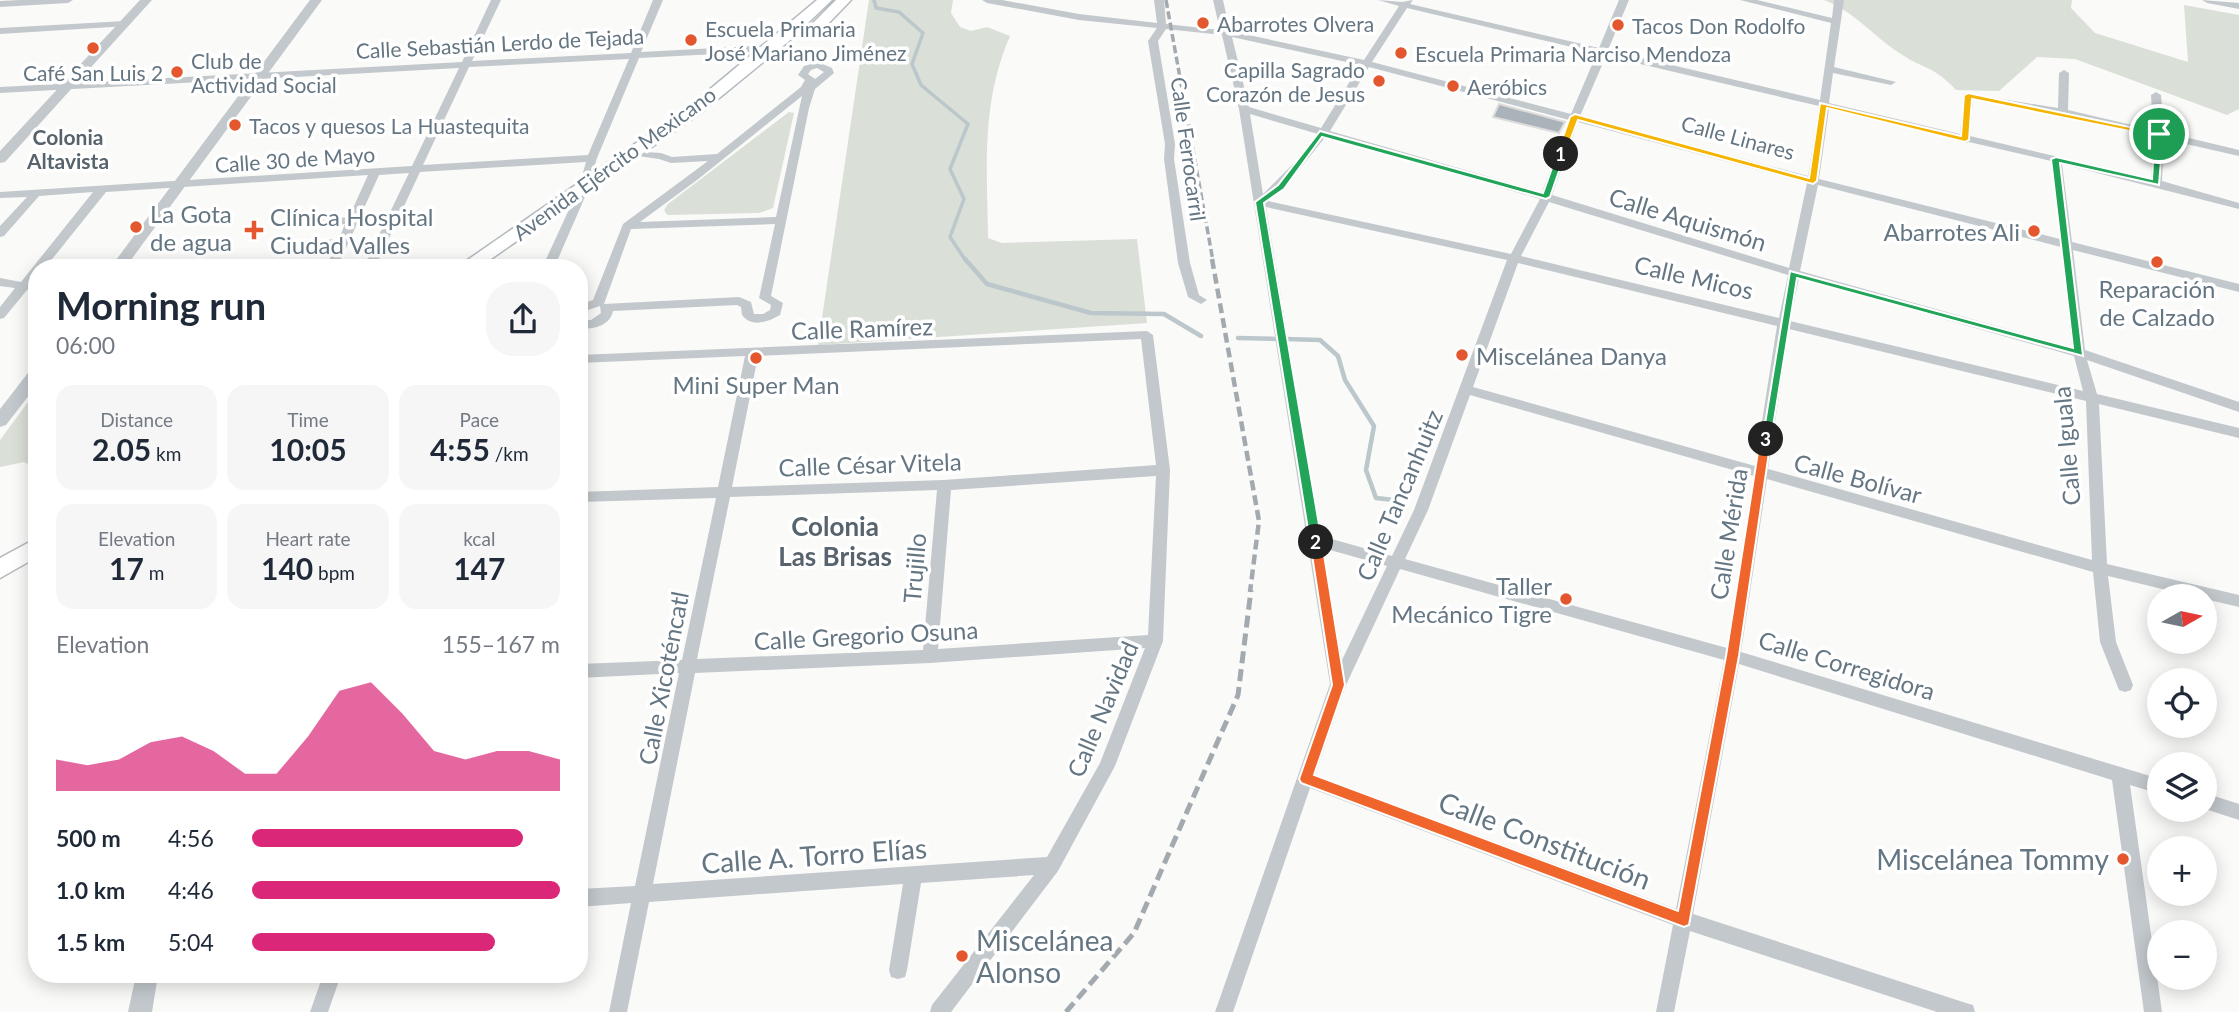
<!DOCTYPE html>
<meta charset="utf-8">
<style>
:root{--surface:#fff;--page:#f6f6f7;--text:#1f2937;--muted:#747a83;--accent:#db2777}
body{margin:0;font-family:Lato,sans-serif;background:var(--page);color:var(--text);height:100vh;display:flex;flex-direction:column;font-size:26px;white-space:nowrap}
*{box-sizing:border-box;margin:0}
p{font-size:23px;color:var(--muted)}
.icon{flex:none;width:38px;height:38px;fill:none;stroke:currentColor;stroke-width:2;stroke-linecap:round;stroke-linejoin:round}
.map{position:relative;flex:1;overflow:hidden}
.drawer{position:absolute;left:28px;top:259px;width:560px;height:724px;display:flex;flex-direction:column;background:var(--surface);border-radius:28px;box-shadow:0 4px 18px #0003}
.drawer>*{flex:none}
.needle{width:46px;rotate:81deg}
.buttons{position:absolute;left:2147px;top:584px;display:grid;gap:14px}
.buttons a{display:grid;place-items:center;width:70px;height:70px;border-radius:50%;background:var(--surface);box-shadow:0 4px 18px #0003;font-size:35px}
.pin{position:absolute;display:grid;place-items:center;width:60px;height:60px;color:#fff;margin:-30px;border:4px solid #fff;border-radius:50%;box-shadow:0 2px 7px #0007}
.km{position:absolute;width:35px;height:35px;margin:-18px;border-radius:50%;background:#222;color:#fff;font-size:19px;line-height:35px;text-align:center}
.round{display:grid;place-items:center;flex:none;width:74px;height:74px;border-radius:28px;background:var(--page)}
.overview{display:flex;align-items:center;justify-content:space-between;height:119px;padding:0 28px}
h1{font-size:38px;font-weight:700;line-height:52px}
.stats{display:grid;grid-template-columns:repeat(3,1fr);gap:10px;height:119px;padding:7px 28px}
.stats div{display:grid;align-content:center;border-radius:18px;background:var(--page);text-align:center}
.stats b{font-size:30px;font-weight:700}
.stats small{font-size:19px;font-weight:400}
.stats p{font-size:19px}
.chart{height:196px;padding:14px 28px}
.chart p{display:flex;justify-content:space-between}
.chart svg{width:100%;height:126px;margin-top:7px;fill:var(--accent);opacity:.7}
ul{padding:0 28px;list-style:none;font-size:23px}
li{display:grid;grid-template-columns:112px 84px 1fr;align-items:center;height:52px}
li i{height:18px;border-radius:9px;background:var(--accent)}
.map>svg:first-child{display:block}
.green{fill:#dadfd7}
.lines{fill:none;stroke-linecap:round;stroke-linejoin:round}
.stream-far1{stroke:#bbc7cb;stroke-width:3.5}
.stream{stroke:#bbc7cb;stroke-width:4.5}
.building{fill:#aab3b9;stroke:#dcdcda;stroke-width:2}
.secondary-casing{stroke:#b3babf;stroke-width:3}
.minor{fill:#c3c8cc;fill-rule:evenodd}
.tertiary{fill:#c3c8cc;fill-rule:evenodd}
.secondary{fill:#fff;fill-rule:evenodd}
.rail-far2{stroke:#a2aab0;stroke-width:3.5;stroke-dasharray:8 3.5;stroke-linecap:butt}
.rail-far1{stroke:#a2aab0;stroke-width:4.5;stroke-dasharray:10 5;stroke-linecap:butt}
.rail{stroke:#a2aab0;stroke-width:5;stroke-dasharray:12 6;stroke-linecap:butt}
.split-1{fill:#f5b400;stroke:#fff;stroke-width:2}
.split-2{fill:#22a559;stroke:#fff;stroke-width:2}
.split-3{fill:#f0652b;stroke:#fff;stroke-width:2}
.split-4{fill:#22a559;stroke:#fff;stroke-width:2}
.poi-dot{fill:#e4572e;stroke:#fff;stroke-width:2.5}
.labels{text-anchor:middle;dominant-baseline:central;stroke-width:7;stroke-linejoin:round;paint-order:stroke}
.far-poi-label{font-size:21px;fill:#657683;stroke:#fff;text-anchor:start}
.far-street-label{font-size:21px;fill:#657683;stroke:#fff}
.far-neighbourhood-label{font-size:21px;font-weight:bold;fill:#57646e;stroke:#fff}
.poi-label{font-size:24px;fill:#657683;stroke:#fff;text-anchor:start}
.street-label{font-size:24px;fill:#657683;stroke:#fff}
.neighbourhood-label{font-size:26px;font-weight:bold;fill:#57646e;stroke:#fff}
.near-street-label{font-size:28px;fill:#657683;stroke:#fff}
.near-poi-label{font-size:28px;fill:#657683;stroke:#fff;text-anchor:end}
</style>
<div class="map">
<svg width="2239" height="1012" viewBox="0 0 2239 1012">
<rect width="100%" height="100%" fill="#fafaf8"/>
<path class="green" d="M869 0H953L951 13 960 27 971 31 987 27 1010 36C981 103 987 166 988 238L1002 243 1137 239 1147 323 818 345Z
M1824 0H2072L2071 8 2095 33 2188 62 2184 5 2239 15V109L2227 115 2075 59 2037 57 1999 91 1956 90C1934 66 1925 70 1901 54 1874 37 1854 11 1824 0Z
M789 112 794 113 773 208 759 213 667 215 664 210 668 204Z
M37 390V469L24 462 0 467V440Z"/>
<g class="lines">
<path class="stream-far1" d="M874 0 876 8 899 12 923 33 912 64 921 85 968 124 950 169 964 199 950 237 966 261"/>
<path class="stream" d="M965 259 987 284 1091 313 1164 314 1201 336
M1238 338 1277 339
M1286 339 1320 340 1338 356 1345 380 1374 426 1366 470 1376 498 1403 501"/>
</g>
<path class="building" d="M1499 104 1565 122 1559 133 1493 117Z"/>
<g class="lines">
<defs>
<path id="secondary" d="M817 0H832L789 41 702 112 478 268H456L691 105Z
M836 0H851L823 29H813V23Z
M37 538V557L0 578V558Z"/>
</defs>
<use href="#secondary" class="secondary-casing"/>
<path class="minor" d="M21 0H73L68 3 0 7V1Z
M491 0H501L472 61 631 53 653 0H663L641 52 773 45 797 51 792 54 773 51 639 58 597 158 588 190 554 268H542L578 190 586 162 420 172 375 268H363L409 173 379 175 337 268H311L313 265 328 263 335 246 292 250 286 246 292 242 339 239 345 224 306 227 300 224 306 221 349 217 368 175 106 192 45 268H37V278L32 283 37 284V292L27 290 4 318 0 319V307L15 288 0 286V278L21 282 93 192 39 196 4 236 0 237V226L27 197 0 198V192L412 166 459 68 0 93V87L462 62ZM629 59 588 155 423 165 469 67Z
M982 0H1002L1079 14 1157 23 1154 0H1164L1166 24 1220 30 1213 0H1223L1230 31 1364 60 1399 6 1378 0 1402 2 1413 0 1410 4 1599 48 1619 0H1629L1608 50 1820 100 1831 23 1740 0H1757L1832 18 1834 0H1844L1834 67 1896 82 1891 85 1833 73 1829 103 1960 134 1964 93 2058 108 2059 73 2064 70 2069 73 2068 110 2153 130 2151 95 2156 92 2161 95 2164 132 2239 150V156L2164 139 2162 181 2239 203V209L2062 164 2072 242 2239 284V292L2073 250 2085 350 2239 402V412L2087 360 2097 394 2239 428V438L2099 404 2107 564 2239 595V607L2205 599V597H2196L2108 576 2116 642 2133 685 2131 690 2125 692 2119 690 2100 642 2093 572 1767 479 1741 652 2160 779V794L2130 785 2162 1012H2144L2112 780 1739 664 1693 914 1966 1003 1973 1005 1975 1012H1937L1690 931 1674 1012H1656L1673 925 1310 788 1233 1012H1215L1330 684 1239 109 1222 35 1166 29 1158 41 1175 144 1174 159 1190 263 1199 295 1207 300 1201 304 1188 297 1178 263 1164 159 1165 144 1148 41 1157 28 1079 20 987 3ZM1407 8 1597 53 1571 114 1372 62ZM1232 37 1360 65 1321 128 1249 107ZM1606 56 1819 106 1808 176 1580 116ZM1369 67 1569 120 1542 192 1330 131ZM1973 99 2063 115 2154 136 2151 179 1970 136ZM1829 109 1960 140 1965 143 1969 142 2051 161 2060 239 1819 179ZM1250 114 1318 134 1300 157 1263 194ZM1578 122 1807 183 1789 268 1552 195ZM1326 136 1540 199 1511 254 1268 201 1287 185ZM1818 185 2061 247 2072 347 1800 271ZM1549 202 1788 275 1779 318 1521 256ZM1266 207 1507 260 1414 510 1392 556 1321 536ZM1518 263 1777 326 1755 466 1473 387ZM1799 278 2074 356 2083 391 1790 321ZM1789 329 2086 401 2092 560 1768 469ZM1470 395 1754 476 1727 648 1405 559 1428 510ZM1323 548 1387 566 1342 660ZM1400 569 1724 660 1676 909 1315 775 1346 685Z
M2202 0 2239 3V9L2207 3Z
M125 21 128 22V26L0 34V28Z
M818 62 832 68 834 73 815 89 809 108 771 296 783 303 780 315C768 322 752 328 742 315L741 307 737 305 613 311C610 326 593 330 579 328V320H591L601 313 600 306 579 313V305L593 300 623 224 708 161 671 163 659 159 631 155V151L661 153 672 157 717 154 801 87 805 80 798 75 804 66ZM817 68 824 72 815 79 808 74 811 70ZM802 96 776 217 640 222 697 180ZM775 224 759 298 771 305 770 310 763 314H754L751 302 739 297 604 304 631 229Z
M1147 331 1153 335 1170 470 1163 641 1115 766 1058 871 951 1012H930L932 1005 1034 875 921 883 907 970 905 977 898 979 891 977 889 970 903 884 649 902 627 1012H609L631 903 579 907V889L635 886 679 673 579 678V664L682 660 716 498 579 502V492L718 487 745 356 579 363V355ZM1141 339 1156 465 944 480 732 487 758 356ZM1156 476 1148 635 938 649 951 490ZM937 490 923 650 697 659 730 497ZM1145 648 1100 763 1047 857 653 884 695 673 930 663Z
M2205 793 2239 804V820L2205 809Z
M323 975H341L328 1012H310Z"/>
<path class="tertiary" d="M140 0H152L5 162 0 163V151Z
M310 0H322L125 268H110Z
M37 368V385L6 425 0 427V409L31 369Z
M136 975H158L152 1012H128Z"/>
<use href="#secondary" class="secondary"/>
<path class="rail-far2" d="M1166 0 1213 261"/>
<path class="rail-far1" d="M1212 259 1259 521 1250 592"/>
<path class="rail" d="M1066 1012 1134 933 1238 695 1251 590"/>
</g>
<path class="split-1" d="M1968 93 2163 134 2159 137 1972 99 1969 140 1965 142 1827 108 1817 181 1813 184 1578 120 1565 154 1561 157 1557 154 1570 117 1575 114 1809 178 1820 103 1961 136 1964 95Z"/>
<path class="split-2" d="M1320 131 1543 193 1557 154 1561 152 1565 154 1550 197 1546 199 1322 137 1284 189 1264 203 1322 542 1316 547 1310 542 1255 202 1278 185Z"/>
<path class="split-3" d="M1766 435 1771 439 1739 656 1689 925 1684 927 1301 783 1299 779 1332 685 1310 542 1316 538 1322 542 1345 685 1314 775 1678 911 1726 656 1760 439Z"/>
<path class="split-4" d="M2159 132 2163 134 2159 185 2060 163 2083 356 1797 278 1771 439 1762 442 1790 271 2073 348 2051 159 2056 157 2152 179 2155 134Z"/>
<g class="poi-dot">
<circle cx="1203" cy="23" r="7"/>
<circle cx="1618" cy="25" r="7"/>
<circle cx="691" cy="40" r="7"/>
<circle cx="93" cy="48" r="7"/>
<circle cx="1401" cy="53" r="7"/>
<circle cx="177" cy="72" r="7"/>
<circle cx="1379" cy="81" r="7"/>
<circle cx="1453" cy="86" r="7"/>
<circle cx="235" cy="125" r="7"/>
<circle cx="136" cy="227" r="7"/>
<path d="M250.5 219.5h7v7h7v7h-7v7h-7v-7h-7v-7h7z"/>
<circle cx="2034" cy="231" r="7"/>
<circle cx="2157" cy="262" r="7"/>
<circle cx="1462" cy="355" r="7"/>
<circle cx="756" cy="358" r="7"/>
<circle cx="1566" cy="599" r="7"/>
<circle cx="2123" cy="859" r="7"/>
<circle cx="962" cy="956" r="7"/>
</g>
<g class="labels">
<g class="far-poi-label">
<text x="1217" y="23">Abarrotes Olvera</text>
<text x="1632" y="25">Tacos Don Rodolfo</text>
<text x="705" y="28">Escuela Primaria<tspan x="705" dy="24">José Mariano Jiménez</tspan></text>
<text x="1415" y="53">Escuela Primaria Narciso Mendoza</text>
<text x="191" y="60">Club de<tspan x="191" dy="24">Actividad Social</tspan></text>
<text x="1365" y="69" text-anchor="end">Capilla Sagrado<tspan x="1365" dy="24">Corazón de Jesus</tspan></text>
<text x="93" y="72" text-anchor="middle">Café San Luis 2</text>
<text x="1467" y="86">Aeróbics</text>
<text x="249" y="125">Tacos y quesos La Huastequita</text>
</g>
<g class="far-street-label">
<text transform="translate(500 43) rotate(-3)">Calle Sebastián Lerdo de Tejada</text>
<text transform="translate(1738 137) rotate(15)">Calle Linares</text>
<text transform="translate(1189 149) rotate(82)">Calle Ferrocarril</text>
<text transform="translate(295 159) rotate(-4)">Calle 30 de Mayo</text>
<text transform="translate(614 163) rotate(-36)">Avenida Ejército Mexicano</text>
</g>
<g class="far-neighbourhood-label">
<text x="68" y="136">Colonia<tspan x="68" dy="24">Altavista</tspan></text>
</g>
<g class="poi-label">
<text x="150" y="213">La Gota<tspan x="150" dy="28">de agua</tspan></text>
<text x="270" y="216">Clínica Hospital<tspan x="270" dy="28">Ciudad Valles</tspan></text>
<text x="2020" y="231" text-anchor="end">Abarrotes Ali</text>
<text x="2157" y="288" text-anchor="middle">Reparación<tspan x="2157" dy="28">de Calzado</tspan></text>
<text x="1476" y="355">Miscelánea Danya</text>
<text x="756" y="384" text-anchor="middle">Mini Super Man</text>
<text x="1552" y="585" text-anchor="end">Taller<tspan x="1552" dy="28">Mecánico Tigre</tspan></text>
</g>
<g class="street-label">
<text transform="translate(1688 219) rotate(17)">Calle Aquismón</text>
<text transform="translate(1694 277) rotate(13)">Calle Micos</text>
<text transform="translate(862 328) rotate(-2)">Calle Ramírez</text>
<text transform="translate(2066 446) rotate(-95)">Calle Iguala</text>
<text transform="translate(870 464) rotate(-2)">Calle César Vitela</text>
<text transform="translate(1858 478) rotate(15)">Calle Bolívar</text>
<text transform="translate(1399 495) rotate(-67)">Calle Tancanhuitz</text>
<text transform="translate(1728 534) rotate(-81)">Calle Mérida</text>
<text transform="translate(914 568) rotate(-85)">Trujillo</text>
<text transform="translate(866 635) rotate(-3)">Calle Gregorio Osuna</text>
<text transform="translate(1847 665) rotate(17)">Calle Corregidora</text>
<text transform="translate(663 678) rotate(-79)">Calle Xicoténcatl</text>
<text transform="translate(1102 709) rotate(-67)">Calle Navidad</text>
</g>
<g class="neighbourhood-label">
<text x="835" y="526">Colonia<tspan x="835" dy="30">Las Brisas</tspan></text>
</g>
<g class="near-street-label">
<text transform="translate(1545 840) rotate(21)">Calle Constitución</text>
<text transform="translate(814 855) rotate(-4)">Calle A. Torro Elías</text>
</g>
<g class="near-poi-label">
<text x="2109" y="859">Miscelánea Tommy</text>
<text x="976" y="940" text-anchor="start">Miscelánea<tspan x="976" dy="32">Alonso</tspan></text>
</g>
</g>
</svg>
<div class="buttons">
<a><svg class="needle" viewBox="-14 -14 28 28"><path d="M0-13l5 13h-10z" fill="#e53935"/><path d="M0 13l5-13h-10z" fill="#747a83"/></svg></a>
<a><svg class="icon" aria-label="locate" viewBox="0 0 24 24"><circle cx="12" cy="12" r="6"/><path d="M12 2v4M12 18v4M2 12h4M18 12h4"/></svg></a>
<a><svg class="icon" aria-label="layers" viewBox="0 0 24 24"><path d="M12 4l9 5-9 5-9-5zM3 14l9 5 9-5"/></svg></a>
<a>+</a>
<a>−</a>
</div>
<div class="pin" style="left:2159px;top:134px;background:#1e9e55"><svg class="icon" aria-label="arrive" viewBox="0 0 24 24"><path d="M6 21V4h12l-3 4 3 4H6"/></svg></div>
<b class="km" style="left:1561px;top:154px">1</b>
<b class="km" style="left:1316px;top:542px">2</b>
<b class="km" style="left:1766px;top:439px">3</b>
<section class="drawer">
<div class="overview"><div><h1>Morning run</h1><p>06:00</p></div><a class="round"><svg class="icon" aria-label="share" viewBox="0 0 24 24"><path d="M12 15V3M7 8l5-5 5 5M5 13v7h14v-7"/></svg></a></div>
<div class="stats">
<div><p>Distance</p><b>2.05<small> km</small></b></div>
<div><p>Time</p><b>10:05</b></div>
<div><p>Pace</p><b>4:55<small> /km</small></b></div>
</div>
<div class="stats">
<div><p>Elevation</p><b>17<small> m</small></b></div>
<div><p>Heart rate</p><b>140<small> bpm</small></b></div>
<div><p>kcal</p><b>147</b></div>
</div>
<div class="chart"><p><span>Elevation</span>155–167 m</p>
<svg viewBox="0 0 160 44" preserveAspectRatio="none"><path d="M0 44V33L10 35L20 33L30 27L40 25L50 30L60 38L70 38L80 25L90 9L100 6L110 17L120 30L130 33L140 30L150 30L160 33V44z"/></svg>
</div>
<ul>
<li><b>500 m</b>4:56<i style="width:88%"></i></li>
<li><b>1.0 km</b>4:46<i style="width:100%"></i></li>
<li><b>1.5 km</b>5:04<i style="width:79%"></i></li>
</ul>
</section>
</div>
